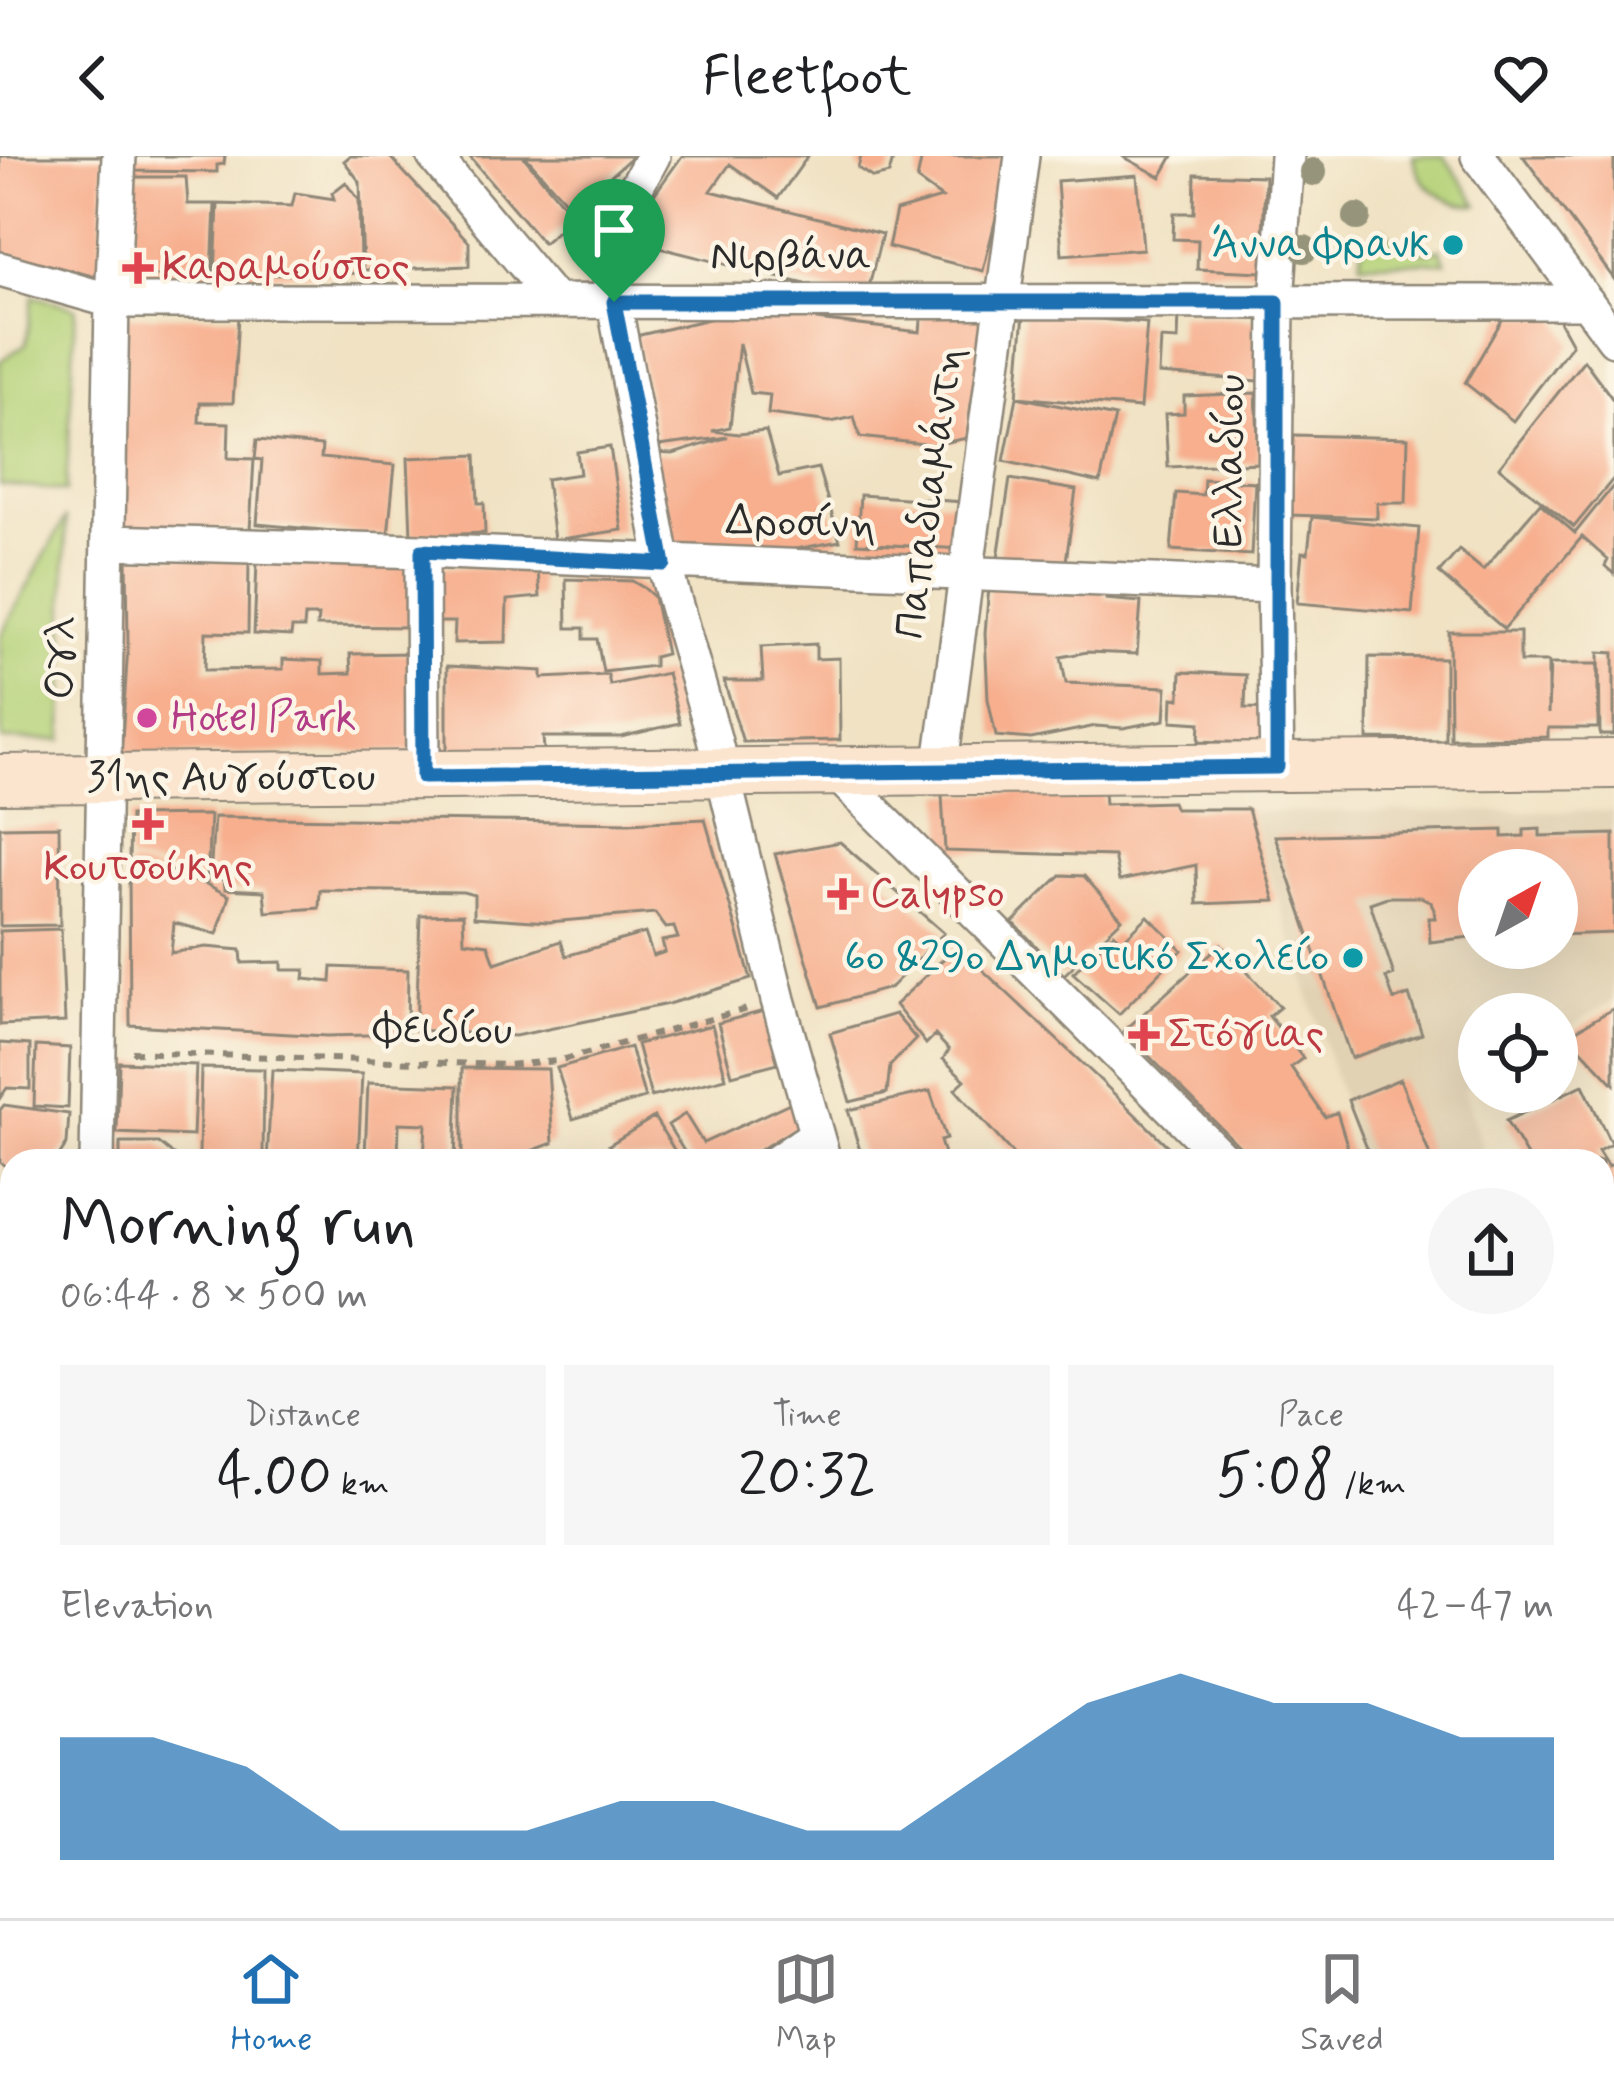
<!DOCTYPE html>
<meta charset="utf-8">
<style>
:root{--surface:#fff;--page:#f6f6f6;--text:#202124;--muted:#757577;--line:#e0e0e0;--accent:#1f6fb2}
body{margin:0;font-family:Mynerve,sans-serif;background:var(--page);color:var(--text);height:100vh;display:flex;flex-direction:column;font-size:45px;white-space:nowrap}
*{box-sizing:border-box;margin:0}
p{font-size:39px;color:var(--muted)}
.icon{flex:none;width:66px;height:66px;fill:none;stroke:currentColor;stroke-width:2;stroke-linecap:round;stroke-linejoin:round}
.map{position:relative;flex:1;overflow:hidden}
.side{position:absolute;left:0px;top:993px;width:1614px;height:771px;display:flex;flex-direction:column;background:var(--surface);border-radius:36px 36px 0 0;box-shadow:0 12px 48px #0002}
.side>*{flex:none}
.needle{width:78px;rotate:40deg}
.buttons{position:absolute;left:1458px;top:693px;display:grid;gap:24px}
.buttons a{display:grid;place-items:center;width:120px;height:120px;border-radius:50%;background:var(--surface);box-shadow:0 12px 48px #0002;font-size:60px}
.pin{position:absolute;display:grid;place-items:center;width:102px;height:102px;color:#fff;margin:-123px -51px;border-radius:50% 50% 50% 0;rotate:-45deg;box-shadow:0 0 12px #0007}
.pin .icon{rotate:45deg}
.round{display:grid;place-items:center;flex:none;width:126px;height:126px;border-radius:63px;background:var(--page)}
.overview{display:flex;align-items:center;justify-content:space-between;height:204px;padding:0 60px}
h1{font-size:66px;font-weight:600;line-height:90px}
.metrics{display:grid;grid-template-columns:repeat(3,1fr);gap:18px;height:204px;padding:12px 60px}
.metrics div{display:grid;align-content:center;border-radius:0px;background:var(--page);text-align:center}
.metrics b{font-size:60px;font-weight:600}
.metrics small{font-size:33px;font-weight:400}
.metrics p{font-size:33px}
.chart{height:336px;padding:24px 60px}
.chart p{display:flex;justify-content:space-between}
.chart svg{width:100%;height:216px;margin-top:12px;fill:var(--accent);opacity:.7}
header{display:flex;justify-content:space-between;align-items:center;height:156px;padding:0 60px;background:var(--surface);font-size:54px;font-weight:600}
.tabs{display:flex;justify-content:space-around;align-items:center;height:168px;border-top:3px solid var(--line);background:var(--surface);font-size:33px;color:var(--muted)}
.tabs a{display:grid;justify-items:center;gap:6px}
.tabs .on{color:var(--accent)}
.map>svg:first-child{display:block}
.built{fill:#e1d2b4;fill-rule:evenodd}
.green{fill:#b4d177;stroke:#707e51;stroke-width:3}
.building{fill:#f7af8e}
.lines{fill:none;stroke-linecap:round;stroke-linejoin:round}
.minor-casing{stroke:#8e8677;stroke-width:38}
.tertiary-casing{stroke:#8e8677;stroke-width:46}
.secondary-casing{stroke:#8e8677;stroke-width:52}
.path{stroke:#8e8677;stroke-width:6;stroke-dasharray:9 9;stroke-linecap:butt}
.minor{stroke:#fff;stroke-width:33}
.tertiary{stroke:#fff;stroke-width:42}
.secondary{stroke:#fbe5cf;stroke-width:48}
.tree{fill:#96947a}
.route-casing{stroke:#fff;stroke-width:24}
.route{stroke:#1f6fb2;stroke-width:15}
.culture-dot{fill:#0f9aa8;stroke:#fcf5e5;stroke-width:4.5}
.health-dot{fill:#e0444e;stroke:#fcf5e5;stroke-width:4.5}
.hotel-dot{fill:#d1479c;stroke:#fcf5e5;stroke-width:4.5}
.labels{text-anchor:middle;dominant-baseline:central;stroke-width:9;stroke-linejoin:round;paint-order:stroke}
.culture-label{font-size:42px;fill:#0d838f;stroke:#fcf5e5;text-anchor:end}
.street-label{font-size:42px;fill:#2b2b2b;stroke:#fcf5e5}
.health-label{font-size:42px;fill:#be3a42;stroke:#fcf5e5;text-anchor:start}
.hotel-label{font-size:42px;fill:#b23c85;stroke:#fcf5e5;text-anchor:start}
</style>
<header><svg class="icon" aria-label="back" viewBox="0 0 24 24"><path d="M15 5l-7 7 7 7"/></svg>Fleetfoot<svg class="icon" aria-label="heart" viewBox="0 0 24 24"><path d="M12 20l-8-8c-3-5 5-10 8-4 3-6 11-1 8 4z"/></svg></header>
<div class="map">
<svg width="1614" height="1762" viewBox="0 0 1614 1762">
<rect width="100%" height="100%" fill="#fcf5e5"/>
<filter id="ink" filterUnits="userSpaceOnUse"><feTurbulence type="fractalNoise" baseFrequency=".00833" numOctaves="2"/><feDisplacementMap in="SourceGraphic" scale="24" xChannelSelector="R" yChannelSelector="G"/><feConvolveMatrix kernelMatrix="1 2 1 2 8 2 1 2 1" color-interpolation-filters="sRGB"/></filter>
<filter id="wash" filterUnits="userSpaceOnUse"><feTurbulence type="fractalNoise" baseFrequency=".004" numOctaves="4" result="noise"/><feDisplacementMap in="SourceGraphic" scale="48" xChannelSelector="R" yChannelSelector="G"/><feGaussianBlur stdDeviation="2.7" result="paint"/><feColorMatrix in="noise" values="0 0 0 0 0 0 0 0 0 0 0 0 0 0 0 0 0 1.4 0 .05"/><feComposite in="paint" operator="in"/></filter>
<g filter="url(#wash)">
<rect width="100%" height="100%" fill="#f0e2c3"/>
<path class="built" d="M1614 655V845L1557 879V858H1479V924L1464 933 1485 1000 1472 1005H1361L1251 656ZM1479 714H1557V792H1479Z"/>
<path class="green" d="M1413 0H1444L1478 49C1449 52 1416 29 1413 0Z
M1384 72C1394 92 1419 100 1440 93L1446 106 1360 107 1362 90Z
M33 140 76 152 66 335 0 329V205L26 188Z
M66 361 63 584H2L0 480Z"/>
<g id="blocks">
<path class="building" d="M0 0H104L100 122 0 96Z
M132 0H225L224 8 217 9V16L131 15Z
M350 0H389L469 86V110L363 114 360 26 344 5Z
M469 0H523L574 61 543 87Z
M525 0H633L609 21 595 46 579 60Z
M682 0H808L778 42 730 8 711 35 882 78 866 143 628 84 626 78Z
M861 0H894L889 18 873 22 858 12Z
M922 0H1011L983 115 888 91 896 55 942 42 917 24Z
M1122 0H1173L1161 21Z
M1523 0H1614V123Z
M1195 18 1265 20 1262 116 1197 113 1198 84 1173 83 1174 57H1194Z
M1137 19 1143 93 1062 99 1057 25Z
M134 21H186L188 48H215L212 120H131Z
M346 26 359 44 360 117 215 120 218 48 292 50 295 37 334 43 332 37Z
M761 151 815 158 817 164 920 176 922 155 986 162 988 244 971 248 967 282 933 289 860 281 854 261 831 266 768 258 770 239 751 237 739 187 730 271 712 275 739 278 766 275 779 320 818 312 840 385 774 397 674 390 654 297 673 298 728 281 658 290 636 180Z
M1024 157 1147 167 1140 252 1017 241 1115 261 1100 327 1004 305 1017 241Z
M1179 158 1264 164 1259 225 1159 218 1161 183 1178 184Z
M1505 159 1557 161 1572 188 1513 265 1465 227Z
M126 160H238L233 247H200L199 266 229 267 228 302 254 303 250 374 119 371Z
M1584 204 1614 245V322L1574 371 1499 311Z
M1256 237 1259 307 1168 311 1165 258 1184 257V240Z
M1294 279 1408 282 1406 347H1377V362L1291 359Z
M257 284 322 290 321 302 395 309 388 380 257 368 262 304 255 303Z
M610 291 622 374 554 384 546 323 580 318 577 296Z
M476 299 478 347H484L485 377 411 380 408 302Z
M1010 323 1076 334 1065 412 998 402Z
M1204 323 1255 326 1251 399 1171 394 1176 337 1203 339Z
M1614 329V418L1605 410 1608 404 1582 381 1504 473 1439 417 1459 394 1483 414 1540 347 1575 377Z
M860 339 964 346 962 393 857 387Z
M1312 361 1419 372 1412 457 1297 447 1302 396 1308 397Z
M127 398 249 404 248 477 206 476 205 514 283 513V503L322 505V518L351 517 350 498 412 497 415 595 121 600 128 489Z
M257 407 411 411V471L317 470 318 460H305L304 472H292L291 480 254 478Z
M432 411 538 414 540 441 507 444 506 486 454 487 455 466H438Z
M566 423 632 425 644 432 654 441 666 498 654 501V510L603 516 597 483H584V472H567Z
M989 431 1104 433 1106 443 1141 446 1137 498 1087 496 1061 501 1066 527 1167 531 1165 564 1123 572 1096 570 1031 583 996 580 988 543 985 477Z
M1449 476H1520V506H1548V558L1550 508H1598V572H1548V581L1450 582Z
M816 488V503L839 502 840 584 743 586 724 525H763L761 491Z
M1599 496 1614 497V579H1600Z
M1369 501 1445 502V584L1368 583Z
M447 510 542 515V522L608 519 610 529 667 517 680 567 621 581H543L544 594 447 595Z
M1181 516 1246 519 1245 552 1277 553 1276 588 1199 585 1200 567 1172 565 1173 542 1180 543Z
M1104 636 1105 648 1172 646 1175 653H1248L1275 745 1197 748 1196 709 1119 725 1114 700 945 695 942 638Z
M210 659 207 725 129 704 130 660Z
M214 661 629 667 705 663 751 823 668 848 515 880 416 874 420 759 463 758 464 785 488 788 495 807 561 785 566 800 645 777 653 800 665 796 662 785 678 782 674 771 666 772 655 757 549 766 474 761V739L463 736 320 734 319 752 266 756 264 735 225 733 224 724 210 721Z
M59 670 60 769 0 770V671Z
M1540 673V680L1614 678V777L1557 779V714H1479V780L1430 786 1429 762H1435L1434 754 1431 746 1421 741H1387L1370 747 1394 819 1386 822 1394 844 1409 839 1422 878 1351 902 1275 680 1503 674V681L1524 680V674Z
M840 686 944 777 890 832 821 851 775 698Z
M129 708 206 728 229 740 217 778 174 767 171 797 206 791 241 794 242 807 282 806V814H305L304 823 331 826 332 811 408 814 407 878 327 880 130 869Z
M1061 719 1084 720 1122 763 1064 819 1013 766Z
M1148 760 1182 794 1119 858 1073 817 1114 777 1122 785Z
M61 773 65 866 0 869V775Z
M1221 788 1280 851 1269 860 1303 902 1291 911 1325 961 1337 956 1352 1005H1254L1124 875Z
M957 790 1099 923 1183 1005H1019L955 933 965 924 943 903 949 894 935 879 926 888 895 849Z
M1614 852V928L1568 879Z
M764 855 778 907 732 919 718 867Z
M895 858 916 883 890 910 887 937 850 946 830 877Z
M712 869 726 922 651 941 637 888Z
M0 887 30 889V933L7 932 0 942Z
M36 890 70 892 68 952 34 950Z
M630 891 645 942 573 963 557 912Z
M119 906 196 909 193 980 117 977Z
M201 912 264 913 263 1000 199 999Z
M462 912 548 913 553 987 504 1005H462Z
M272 914 362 918 358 1005 303 1000V1005H267Z
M1400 923 1432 1005H1372L1348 944Z
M368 927 458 930 455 1004 424 1003 426 968 399 967 398 1001 365 1000Z
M1583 929 1611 988 1598 995 1608 1011 1614 1008V1076L1602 1081V1005H1530L1506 965Z
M930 935 946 983 940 985 946 1005H863L848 954Z
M792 946 802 968 742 1005H690L668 969 685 958 703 987Z
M4 949 69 958 67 988 56 1005H12V1014L0 1006V954Z
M654 961 681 1005H619L609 989Z
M120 987H159L181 1005H120Z
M1606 1131 1614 1138V1349L1602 1362V1133Z
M0 1136 12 1143V1218L0 1220Z
M12 1220V1312L7 1313 0 1275V1222Z
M225 1752H356L360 1762H215L213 1757Z
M362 1752H416L421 1762H367Z
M452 1752H519L510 1756 513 1762H457Z
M765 1752H812L798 1762H772Z
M881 1752H923L937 1762H874Z
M1157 1752H1262L1255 1762H1149Z"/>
</g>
</g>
<g filter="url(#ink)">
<use href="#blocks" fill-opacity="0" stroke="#8e8677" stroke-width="3"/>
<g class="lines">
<defs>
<path id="minor" d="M434 0 555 145
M653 0C633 38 610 72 608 115L664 408 714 582 778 844 824 1005
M1478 0 1614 183
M0 113 112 145 1587 146
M108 386 422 395 1274 430
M422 395 423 621
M1277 612 1274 430 1277 146 1287 0
M940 615 1022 0
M835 616 1225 1005
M97 1005 112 145 119 0
M778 1005 816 979
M1602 1100 1614 1094
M1602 1381 1614 1393
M427 1752 431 1762
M159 1762 181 1752
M1016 1762 1028 1752
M1346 1762 1353 1752"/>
<path id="tertiary" d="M0 1072 12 1078
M1049 1752 1064 1762"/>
<path id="secondary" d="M0 623 1614 608
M0 1476 12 1561
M39 1752 40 1762"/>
</defs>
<use href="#minor" class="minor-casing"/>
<use href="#tertiary" class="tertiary-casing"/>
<use href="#secondary" class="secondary-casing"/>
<path class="path" d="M132 896 505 909 558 905 747 853
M0 1423 12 1420"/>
<use href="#minor" class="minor"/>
<use href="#tertiary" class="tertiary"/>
<use href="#secondary" class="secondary"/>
</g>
<g class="tree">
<circle cx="1313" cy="16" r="14"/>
<circle cx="1357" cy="61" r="14"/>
<circle cx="1304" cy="93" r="14"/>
</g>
</g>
<g class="lines" filter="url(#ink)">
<defs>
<path id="route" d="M614 146H1277V611L423 621 422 395 664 408Z"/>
</defs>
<use href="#route" class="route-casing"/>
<use href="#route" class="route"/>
</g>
<g class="culture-dot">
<circle cx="1453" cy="89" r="12"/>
<circle cx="1353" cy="802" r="12"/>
</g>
<g class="health-dot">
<path d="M132 94h12v12h12v12h-12v12h-12v-12h-12v-12h12z"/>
<path d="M142 650h12v12h12v12h-12v12h-12v-12h-12v-12h12z"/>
<path d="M837 720h12v12h12v12h-12v12h-12v-12h-12v-12h12z"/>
<path d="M1138 861h12v12h12v12h-12v12h-12v-12h-12v-12h12z"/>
</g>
<circle class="hotel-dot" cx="147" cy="562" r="12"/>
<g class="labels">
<g class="culture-label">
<text x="1429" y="89">Άννα Φρανκ</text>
<text x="1329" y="802">6ο &amp;29ο Δημοτικό Σχολείο</text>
</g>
<g class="street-label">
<text x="791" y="101">Νιρβάνα</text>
<text transform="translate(1231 305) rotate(-89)">Ελλαδίου</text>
<text transform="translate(931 337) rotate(-82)">Παπαδιαμάντη</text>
<text transform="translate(801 368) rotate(2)">Δροσίνη</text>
<text transform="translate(62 502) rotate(-89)">Ογλ</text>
<text x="231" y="622">31ης Αυγούστου</text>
<text transform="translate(443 875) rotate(1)">Φειδίου</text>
</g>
<g class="health-label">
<text x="162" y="112">Καραμούστος</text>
<text x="148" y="712" text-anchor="middle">Κουτσούκης</text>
<text x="870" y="738">Calypso</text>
<text x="1168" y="879">Στόγιας</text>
</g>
<g class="hotel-label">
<text x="171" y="562">Hotel Park</text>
</g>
</g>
</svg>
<div class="buttons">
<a><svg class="needle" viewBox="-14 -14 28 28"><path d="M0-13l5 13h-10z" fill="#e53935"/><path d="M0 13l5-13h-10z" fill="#757577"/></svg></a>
<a><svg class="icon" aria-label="locate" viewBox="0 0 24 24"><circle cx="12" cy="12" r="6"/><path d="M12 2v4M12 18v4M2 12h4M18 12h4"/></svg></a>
</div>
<div class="pin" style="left:614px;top:146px;background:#1e9e55"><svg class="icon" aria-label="arrive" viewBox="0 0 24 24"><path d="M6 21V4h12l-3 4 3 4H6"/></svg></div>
<section class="side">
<div class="overview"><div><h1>Morning run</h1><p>06:44 · 8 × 500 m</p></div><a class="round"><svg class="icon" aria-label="share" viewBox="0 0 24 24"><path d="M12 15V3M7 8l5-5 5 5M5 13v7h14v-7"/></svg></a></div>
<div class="metrics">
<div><p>Distance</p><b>4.00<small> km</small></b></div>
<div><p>Time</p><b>20:32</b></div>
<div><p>Pace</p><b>5:08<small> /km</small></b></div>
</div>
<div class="chart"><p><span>Elevation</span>42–47 m</p>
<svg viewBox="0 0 160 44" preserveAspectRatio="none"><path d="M0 44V19L10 19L20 25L30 38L40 38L50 38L60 32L70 32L80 38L90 38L100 25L110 12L120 6L130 12L140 12L150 19L160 19V44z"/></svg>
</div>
</section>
</div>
<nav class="tabs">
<a class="on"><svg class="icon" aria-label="home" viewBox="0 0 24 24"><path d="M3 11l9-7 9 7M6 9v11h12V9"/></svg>Home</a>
<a><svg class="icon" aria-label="map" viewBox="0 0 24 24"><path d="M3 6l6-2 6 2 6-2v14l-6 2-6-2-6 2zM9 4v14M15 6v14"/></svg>Map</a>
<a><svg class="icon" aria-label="saved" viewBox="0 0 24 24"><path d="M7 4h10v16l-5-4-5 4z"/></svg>Saved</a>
</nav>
